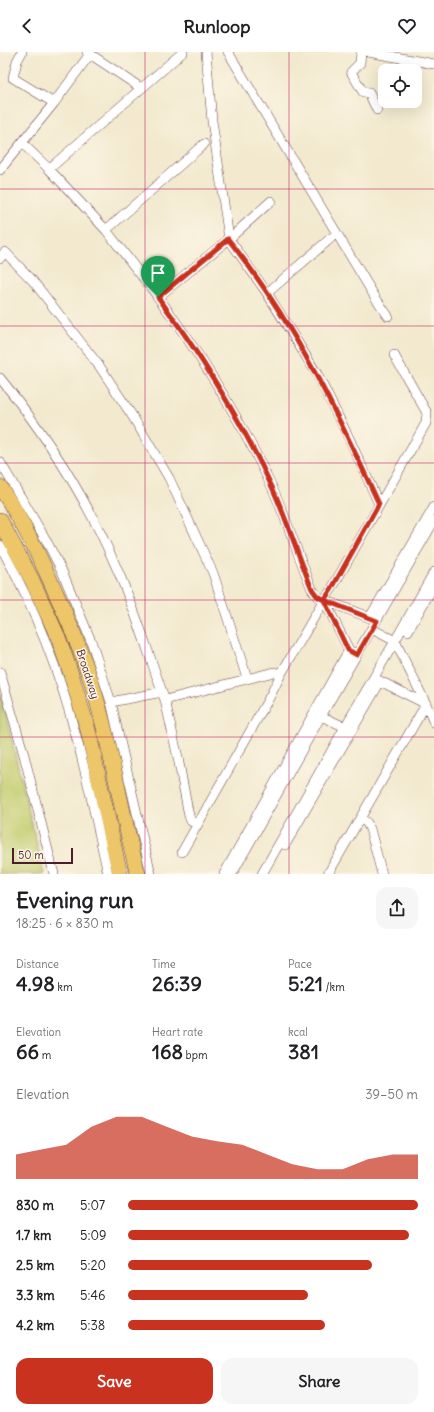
<!DOCTYPE html>
<meta charset="utf-8">
<style>
:root{--surface:#fff;--page:#f6f6f6;--text:#202124;--muted:#757577;--accent:#c8321e}
body{margin:0;font-family:Delius,sans-serif;background:var(--page);color:var(--text);height:100vh;display:flex;flex-direction:column;font-size:15px;white-space:nowrap}
*{box-sizing:border-box;margin:0}
p{font-size:13px;color:var(--muted)}
.icon{flex:none;width:22px;height:22px;fill:none;stroke:currentColor;stroke-width:2;stroke-linecap:round;stroke-linejoin:round}
.map{position:relative;height:822px;overflow:hidden}
.panel{display:flex;flex-direction:column;background:var(--surface);flex:1}
.panel>*{flex:none}
.controls{position:absolute;left:378px;top:12px;display:grid;gap:8px}
.controls a{display:grid;place-items:center;width:44px;height:44px;border-radius:8px;background:var(--surface);box-shadow:0 4px 16px #0002;font-size:20px}
.scale{position:absolute;left:12px;bottom:10px;width:61px;box-sizing:border-box;padding-left:4px;border:2px solid #4a1f2b;border-top:0;font-size:11px;line-height:14px;white-space:nowrap;color:#4a1f2b;-webkit-text-stroke:3px #fcf5e5;paint-order:stroke}
.pin{position:absolute;display:grid;place-items:center;width:34px;height:34px;color:#fff;margin:-41px -17px;border-radius:50% 50% 50% 0;rotate:-45deg;box-shadow:0 0 4px #0007}
.pin .icon{rotate:45deg}
.round{display:grid;place-items:center;flex:none;width:42px;height:42px;border-radius:12px;background:var(--page)}
.head{display:flex;align-items:center;justify-content:space-between;height:68px;padding:0 16px}
h1{font-size:22px;font-weight:800;line-height:30px}
.metrics{display:grid;grid-template-columns:repeat(3,1fr);gap:6px;height:68px;padding:4px 16px}
.metrics div{display:grid;align-content:center}
.metrics b{font-size:20px;font-weight:800}
.metrics small{font-size:11px;font-weight:400}
.metrics p{font-size:11px}
.chart{height:112px;padding:8px 16px}
.chart p{display:flex;justify-content:space-between}
.chart svg{width:100%;height:72px;margin-top:4px;fill:var(--accent);opacity:.7}
.cta{display:flex;gap:8px;margin-top:auto;padding:8px 16px}
.cta a{flex:1;height:46px;border-radius:12px;background:var(--accent);color:#fff;font-size:16px;font-weight:800;line-height:46px;text-align:center}
.cta a+a{background:var(--page);color:var(--text)}
ul{padding:0 16px;list-style:none;font-size:13px}
li{display:grid;grid-template-columns:64px 48px 1fr;align-items:center;height:30px}
li i{height:10px;border-radius:5px;background:var(--accent)}
header{display:flex;justify-content:space-between;align-items:center;height:52px;padding:0 16px;background:var(--surface);font-size:18px;font-weight:800}
.map>svg:first-child{display:block}
.green{fill:#c2ce70;stroke:#86764e}
.lines{fill:none;stroke-linecap:round;stroke-linejoin:round}
.minor-casing{stroke:#633d43;stroke-width:10}
.primary-casing{stroke:#633d43;stroke-width:16}
.minor{stroke:#fff;stroke-width:9}
.primary{stroke:#ecc669;stroke-width:15}
.route-casing{stroke:#fff;stroke-width:8}
.route{stroke:#c8321e;stroke-width:5}
.grid{fill:none;stroke:#c2185b;stroke-width:1;stroke-opacity:0.55}
.labels{text-anchor:middle;dominant-baseline:central;stroke-width:3;stroke-linejoin:round;paint-order:stroke}
.street-label{font-size:11px;fill:#4a1f2b;stroke:#fcf5e5}
</style>
<header><svg class="icon" aria-label="back" viewBox="0 0 24 24"><path d="M15 5l-7 7 7 7"/></svg>Runloop<svg class="icon" aria-label="heart" viewBox="0 0 24 24"><path d="M12 20l-8-8c-3-5 5-10 8-4 3-6 11-1 8 4z"/></svg></header>
<div class="map">
<svg width="434" height="822" viewBox="0 0 434 822">
<rect width="100%" height="100%" fill="#fcf5e5"/>
<filter id="ink" filterUnits="userSpaceOnUse"><feTurbulence type="fractalNoise" baseFrequency=".025" numOctaves="2"/><feDisplacementMap in="SourceGraphic" scale="8" xChannelSelector="R" yChannelSelector="G"/><feConvolveMatrix kernelMatrix="1 2 1 2 8 2 1 2 1" color-interpolation-filters="sRGB"/></filter>
<filter id="wash" filterUnits="userSpaceOnUse"><feTurbulence type="fractalNoise" baseFrequency=".012" numOctaves="4" result="noise"/><feDisplacementMap in="SourceGraphic" scale="16" xChannelSelector="R" yChannelSelector="G"/><feGaussianBlur stdDeviation="0.9" result="paint"/><feColorMatrix in="noise" values="0 0 0 0 0 0 0 0 0 0 0 0 0 0 0 0 0 1.4 0 .05"/><feComposite in="paint" operator="in"/></filter>
<g filter="url(#wash)">
<rect width="100%" height="100%" fill="#f2e9ce"/>
<path class="green" d="M0 640 44 822H0Z"/>
</g>
<g filter="url(#ink)">
<g class="lines">
<defs>
<path id="minor" d="M22 0 17 9 13 26 54 51
M87 0 141 36
M206 0 212 69 229 187 267 241 317 322 349 386 379 452
M228 0 375 245 388 264
M361 0 360 11 351 20 363 40 369 41 377 58
M368 0 434 12
M22 91 49 117 106 178 158 245 229 187 271 149
M49 117 183 0
M0 118 54 51 90 2
M106 178 204 92
M0 206 5 200 33 229 100 315 133 365 169 426 213 521 247 626
M267 241 331 186
M158 245C202 305 241 368 272 435 287 468 298 503 312 537L317 544 324 548
M0 326C47 384 88 449 117 517 136 559 149 604 165 648L274 620 281 622
M0 410 46 488 62 519 91 589 111 650 151 822
M0 493C34 555 60 620 77 688 89 732 98 777 108 822
M370 565 434 455
M372 577 395 589 434 520
M408 579 434 533
M354 601 349 598 324 548 376 568
M0 620 24 703 54 822
M376 627 426 652
M165 648 178 706 189 764 191 769 197 773
M111 650 162 640
M321 664 345 675
M361 766 367 771 370 777 382 822
M285 793 380 630
M182 800 269 646 281 622 324 548 331 538 426 371 427 361 394 303
M224 822 349 598
M232 822 321 664 434 469
M262 822 345 675 395 589 426 652
M328 822 426 652 434 671"/>
<path id="primary" d="M0 435C24 471 42 509 59 548 75 583 89 619 99 656 114 711 123 767 138 822
M0 468 32 528 58 585 71 622 88 678 120 822"/>
</defs>
<use href="#minor" class="minor-casing"/>
<use href="#primary" class="primary-casing"/>
<use href="#minor" class="minor"/>
<use href="#primary" class="primary"/>
</g>
</g>
<g class="lines" filter="url(#ink)">
<defs>
<path id="route" d="M158 245C202 305 241 368 272 435 287 468 298 503 312 537L317 544 324 548 348 598 357 603 377 569 324 548 331 538 379 452C337 361 292 266 228 187L158 245"/>
</defs>
<use href="#route" class="route-casing"/>
<use href="#route" class="route"/>
</g>
<path class="grid" d="M145 0V822M289 0V822M0 137H434M0 274H434M0 411H434M0 548H434M0 685H434"/>
<g class="labels">
<g class="street-label">
<text transform="translate(88 622) rotate(72)">Broadway</text>
</g>
</g>
</svg>
<div class="controls">
<a><svg class="icon" aria-label="locate" viewBox="0 0 24 24"><circle cx="12" cy="12" r="6"/><path d="M12 2v4M12 18v4M2 12h4M18 12h4"/></svg></a>
</div>
<div class="scale">50 m</div>
<div class="pin" style="left:158px;top:245px;background:#1e9e55"><svg class="icon" aria-label="arrive" viewBox="0 0 24 24"><path d="M6 21V4h12l-3 4 3 4H6"/></svg></div>
</div>
<section class="panel">
<div class="head"><div><h1>Evening run</h1><p>18:25 · 6 × 830 m</p></div><a class="round"><svg class="icon" aria-label="share" viewBox="0 0 24 24"><path d="M12 15V3M7 8l5-5 5 5M5 13v7h14v-7"/></svg></a></div>
<div class="metrics">
<div><p>Distance</p><b>4.98<small> km</small></b></div>
<div><p>Time</p><b>26:39</b></div>
<div><p>Pace</p><b>5:21<small> /km</small></b></div>
</div>
<div class="metrics">
<div><p>Elevation</p><b>66<small> m</small></b></div>
<div><p>Heart rate</p><b>168<small> bpm</small></b></div>
<div><p>kcal</p><b>381</b></div>
</div>
<div class="chart"><p><span>Elevation</span>39–50 m</p>
<svg viewBox="0 0 160 44" preserveAspectRatio="none"><path d="M0 44V29L10 26L20 23L30 12L40 6L50 6L60 12L70 18L80 21L90 23L100 29L110 35L120 38L130 38L140 32L150 29L160 29V44z"/></svg>
</div>
<ul>
<li><b>830 m</b>5:07<i style="width:100%"></i></li>
<li><b>1.7 km</b>5:09<i style="width:97%"></i></li>
<li><b>2.5 km</b>5:20<i style="width:84%"></i></li>
<li><b>3.3 km</b>5:46<i style="width:62%"></i></li>
<li><b>4.2 km</b>5:38<i style="width:68%"></i></li>
</ul>
<div class="cta"><a>Save</a><a>Share</a></div>
</section>
